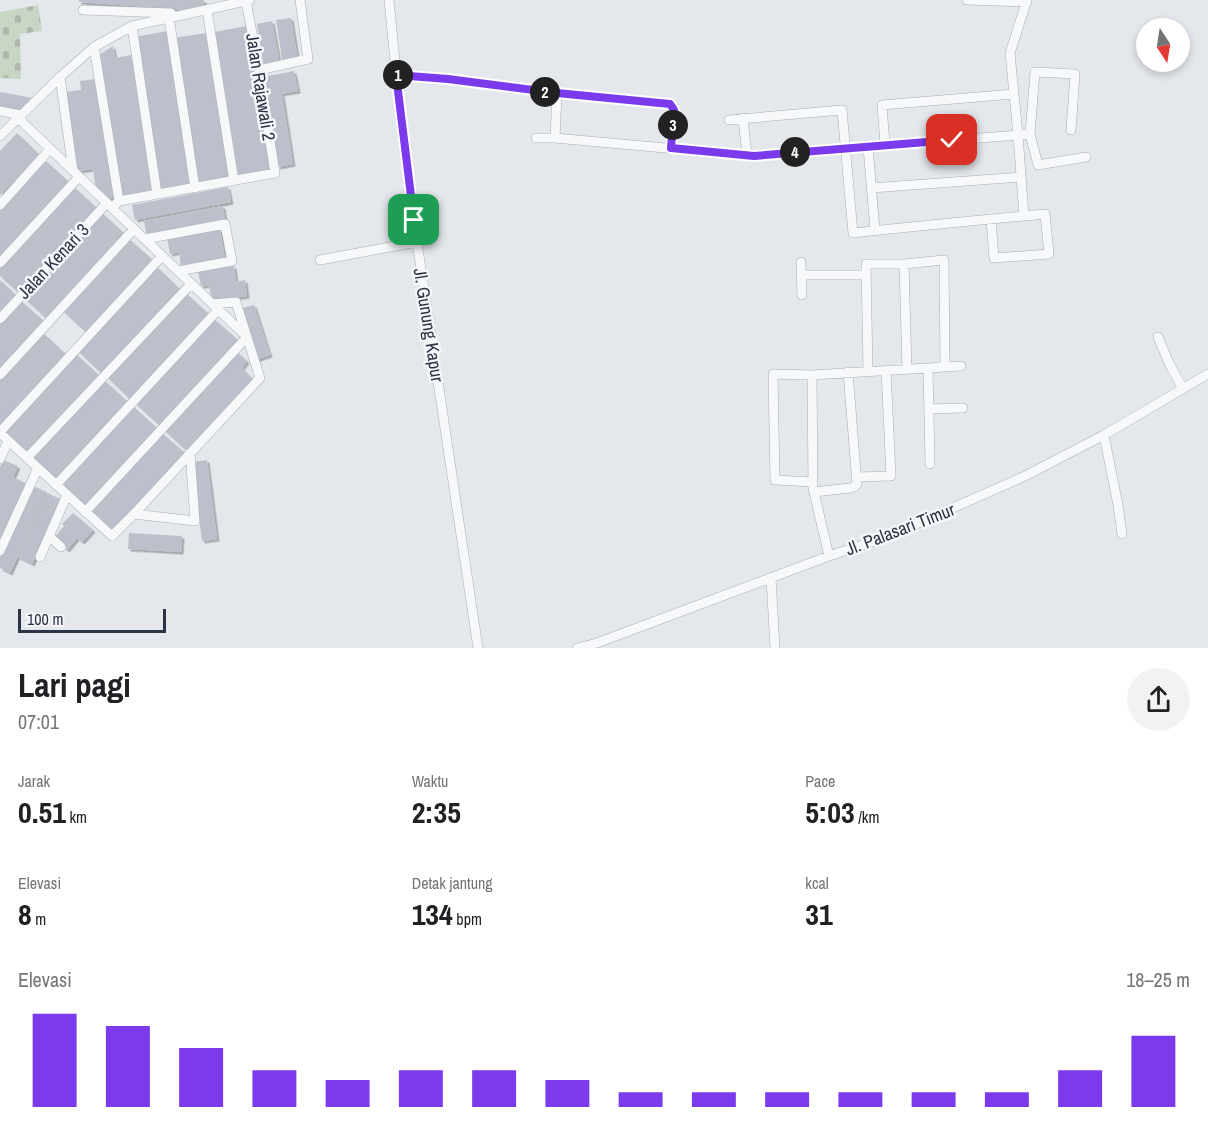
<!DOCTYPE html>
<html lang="id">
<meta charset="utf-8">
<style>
:root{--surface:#fff;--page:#f2f2f2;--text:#202124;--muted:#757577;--accent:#7c3aed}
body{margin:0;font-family:"Archivo Narrow",sans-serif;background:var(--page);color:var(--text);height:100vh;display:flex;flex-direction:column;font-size:22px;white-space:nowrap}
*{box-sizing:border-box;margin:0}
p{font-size:20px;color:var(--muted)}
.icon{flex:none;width:33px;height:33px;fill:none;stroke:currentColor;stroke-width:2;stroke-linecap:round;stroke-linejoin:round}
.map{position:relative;height:648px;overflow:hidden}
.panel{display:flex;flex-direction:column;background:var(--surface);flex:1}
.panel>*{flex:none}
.needle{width:39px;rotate:168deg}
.fabs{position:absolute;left:1136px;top:18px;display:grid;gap:12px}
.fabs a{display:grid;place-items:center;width:54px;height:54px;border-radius:50%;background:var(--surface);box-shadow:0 3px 9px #0003;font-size:30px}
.scale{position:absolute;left:18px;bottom:15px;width:148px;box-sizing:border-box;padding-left:6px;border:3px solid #2b3445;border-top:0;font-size:16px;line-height:21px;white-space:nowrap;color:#2b3445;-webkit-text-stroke:4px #f4f6f9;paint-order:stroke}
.pin{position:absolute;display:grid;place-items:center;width:51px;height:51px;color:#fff;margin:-26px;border-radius:12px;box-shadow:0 3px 9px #0006}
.km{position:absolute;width:30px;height:30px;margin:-15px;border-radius:50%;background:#222;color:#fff;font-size:16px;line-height:30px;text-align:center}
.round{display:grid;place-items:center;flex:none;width:63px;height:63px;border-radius:32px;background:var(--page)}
.headline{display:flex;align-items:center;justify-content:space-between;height:102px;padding:0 18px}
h1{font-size:33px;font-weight:700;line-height:45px}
.metrics{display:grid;grid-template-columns:repeat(3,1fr);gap:9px;height:102px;padding:6px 18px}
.metrics div{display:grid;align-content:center}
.metrics b{font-size:30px;font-weight:700}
.metrics small{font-size:16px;font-weight:400}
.metrics p{font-size:16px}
.chart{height:168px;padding:12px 18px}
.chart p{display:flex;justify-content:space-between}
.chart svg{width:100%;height:108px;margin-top:6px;stroke:var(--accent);stroke-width:6}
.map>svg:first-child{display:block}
.cemetery{fill:url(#cemetery-stones)}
.building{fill:#bbc0ca;filter:url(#shadow)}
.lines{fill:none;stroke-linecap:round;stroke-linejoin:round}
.minor-casing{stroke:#a9aeb7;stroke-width:10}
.minor{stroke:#f7f8fa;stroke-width:9}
.route-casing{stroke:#fff;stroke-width:12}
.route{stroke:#7c3aed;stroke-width:8}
.labels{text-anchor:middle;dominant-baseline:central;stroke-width:5;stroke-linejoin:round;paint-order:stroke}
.street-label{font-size:18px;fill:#2b3445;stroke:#f4f6f9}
</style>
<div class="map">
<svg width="1208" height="648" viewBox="0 0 1208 648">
<defs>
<pattern id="cemetery-stones" width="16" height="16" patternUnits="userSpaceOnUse" patternTransform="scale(1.5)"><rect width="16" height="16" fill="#c9d6c5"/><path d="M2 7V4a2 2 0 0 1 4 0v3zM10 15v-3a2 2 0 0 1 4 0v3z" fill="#adb8ab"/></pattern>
<filter id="shadow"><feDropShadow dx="2.5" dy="2.5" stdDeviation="0" flood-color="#0004"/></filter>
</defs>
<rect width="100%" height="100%" fill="#e4e7ec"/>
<path class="cemetery" d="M38 5 42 31 20 34 21 79 0 78V12Z"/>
<path class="building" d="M79 0H204L203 11 79 2Z
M291 18 298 61 283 64 276 20Z
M272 21 280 65 264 68 257 24Z
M246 26 270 171 238 176 215 32Z
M167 31 191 184 160 190 135 37Z
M206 33 229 178 198 183 174 38Z
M113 46 115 58 131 55 153 191 122 196 99 55Z
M294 71 298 91 274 95 282 94 293 164 278 167 263 77Z
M96 79 113 198 106 199 96 190 93 169 78 171 66 92 81 90 80 81Z
M0 92 33 98 20 111 0 107Z
M17 133 40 155 0 195V151Z
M46 161 69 182 0 258V211Z
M74 187 97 208 19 293 0 276V268Z
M228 187 231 202 135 220 132 205Z
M223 206 225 221 147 236 144 221Z
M102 213 125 234 47 319 24 298Z
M220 229 225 259 181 267 179 252 170 254 167 238Z
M129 239 153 260 87 333 63 311Z
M234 266 236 282 245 280 247 296 212 301 209 285 201 286 198 271Z
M157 267 180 289 101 373 78 351Z
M0 280 17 296 0 314Z
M187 294 210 315 131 400 108 378Z
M21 301 45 322 0 371V324Z
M254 305 270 355 255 360 239 309Z
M214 319 238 340 160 426 136 404Z
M43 333 66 354 0 427V380Z
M236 351 247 361 242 368 253 379 187 451 164 430Z
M76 354 99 375 25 453 2 431Z
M105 381 128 402 55 480 32 458Z
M134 407 157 428 85 507 62 486Z
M161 432 185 453 113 532 89 511Z
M3 460 18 466 13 477 27 484 0 542V467Z
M207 460 217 539 202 541 192 462Z
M33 486 47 492 10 573 0 568V557Z
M48 493 62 500 32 564 18 557Z
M73 513 93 530 82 542 77 538 67 550 54 538 64 526 62 524Z
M129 533 182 536 181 552 128 549Z"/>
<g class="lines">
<defs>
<path id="minor" d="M389 0 401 123 417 242 478 648
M967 0 1027 2
M83 10 171 13
M207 10 234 181
M169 17 195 188
M132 26 157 194
M94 47 119 201
M259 70 308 59 300 0
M396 75 448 79 557 93 671 104 674 110 671 148
M60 77 73 171
M0 111 21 115
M743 118 747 156
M729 120 842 110 853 233C917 226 981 220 1045 214L1049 254 994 258 991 219
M1071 130 1075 74 1035 72 1030 134 1038 165 1086 157
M0 136 60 77 94 47 132 26 250 0
M536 138H555L754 156 1030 134
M555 138 557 93
M885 145 882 105 1014 94
M868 147 875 231
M871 188 1021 177
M0 205 50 149
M112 208 119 201 275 173 259 70 246 1
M1024 216 1018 135 1010 53 1027 0
M145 239 225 224 232 261 178 271
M320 260 417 242
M801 262 802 295
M0 263 79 177
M904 264 907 369
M801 275H866
M0 319 107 203
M1158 337 1169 363 1183 389
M928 368 930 464
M868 371 866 264H904L944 260 945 367
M0 375 134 229
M812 375 773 374 775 480 813 482
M929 409 963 408
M0 432 162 256
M0 433 112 536 134 514 260 378 247 337 18 118
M1104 435 1118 505 1122 534
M27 458 191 284
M0 459 8 441
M856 477 891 476 886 370
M56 485 218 310
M814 492 850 488 854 487 857 484 848 372
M85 512 247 337 236 302 212 304
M134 514 195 521 190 453
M49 536 61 547
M0 551 38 468
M829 556 813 488 812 375 961 366
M40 557 67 495
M771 578 775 648
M577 648 597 643 829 556 887 537 1025 476 1104 435 1208 374"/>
</defs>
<use href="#minor" class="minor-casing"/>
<use href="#minor" class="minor"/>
</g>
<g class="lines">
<defs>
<path id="route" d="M414 220 396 75 448 79 557 93 670 104 674 110 671 148 754 156 952 140"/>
</defs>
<use href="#route" class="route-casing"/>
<use href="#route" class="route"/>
</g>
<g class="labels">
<g class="street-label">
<text transform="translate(261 87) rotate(81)">Jalan Rajawali 2</text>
<text transform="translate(53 261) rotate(-47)">Jalan Kenari 3</text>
<text transform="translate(429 325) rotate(81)">Jl. Gunung Kapur</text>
<text transform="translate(900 529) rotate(-21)">Jl. Palasari Timur</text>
</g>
</g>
</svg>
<div class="fabs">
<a><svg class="needle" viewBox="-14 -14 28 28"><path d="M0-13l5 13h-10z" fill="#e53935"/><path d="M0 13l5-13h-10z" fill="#757577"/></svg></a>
</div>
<div class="scale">100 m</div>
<div class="pin" style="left:414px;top:220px;background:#1e9e55"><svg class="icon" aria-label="arrive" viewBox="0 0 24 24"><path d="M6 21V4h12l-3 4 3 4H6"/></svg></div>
<div class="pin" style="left:952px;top:140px;background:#d93025"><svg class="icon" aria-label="check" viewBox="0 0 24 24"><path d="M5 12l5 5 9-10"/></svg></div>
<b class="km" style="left:398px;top:75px">1</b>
<b class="km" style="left:545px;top:92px">2</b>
<b class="km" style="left:673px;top:125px">3</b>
<b class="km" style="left:795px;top:152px">4</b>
</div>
<section class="panel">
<div class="headline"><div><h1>Lari pagi</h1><p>07:01</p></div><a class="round"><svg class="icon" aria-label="share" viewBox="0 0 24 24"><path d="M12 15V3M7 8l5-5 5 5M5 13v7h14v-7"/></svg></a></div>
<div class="metrics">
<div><p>Jarak</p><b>0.51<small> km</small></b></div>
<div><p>Waktu</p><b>2:35</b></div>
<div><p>Pace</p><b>5:03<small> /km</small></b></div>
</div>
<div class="metrics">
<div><p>Elevasi</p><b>8<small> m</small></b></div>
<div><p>Detak jantung</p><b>134<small> bpm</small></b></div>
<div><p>kcal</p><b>31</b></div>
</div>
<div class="chart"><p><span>Elevasi</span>18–25 m</p>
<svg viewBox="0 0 160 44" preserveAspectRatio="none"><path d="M5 44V6M15 44V11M25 44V20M35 44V29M45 44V33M55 44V29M65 44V29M75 44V33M85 44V38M95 44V38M105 44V38M115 44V38M125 44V38M135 44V38M145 44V29M155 44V15"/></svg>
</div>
</section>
